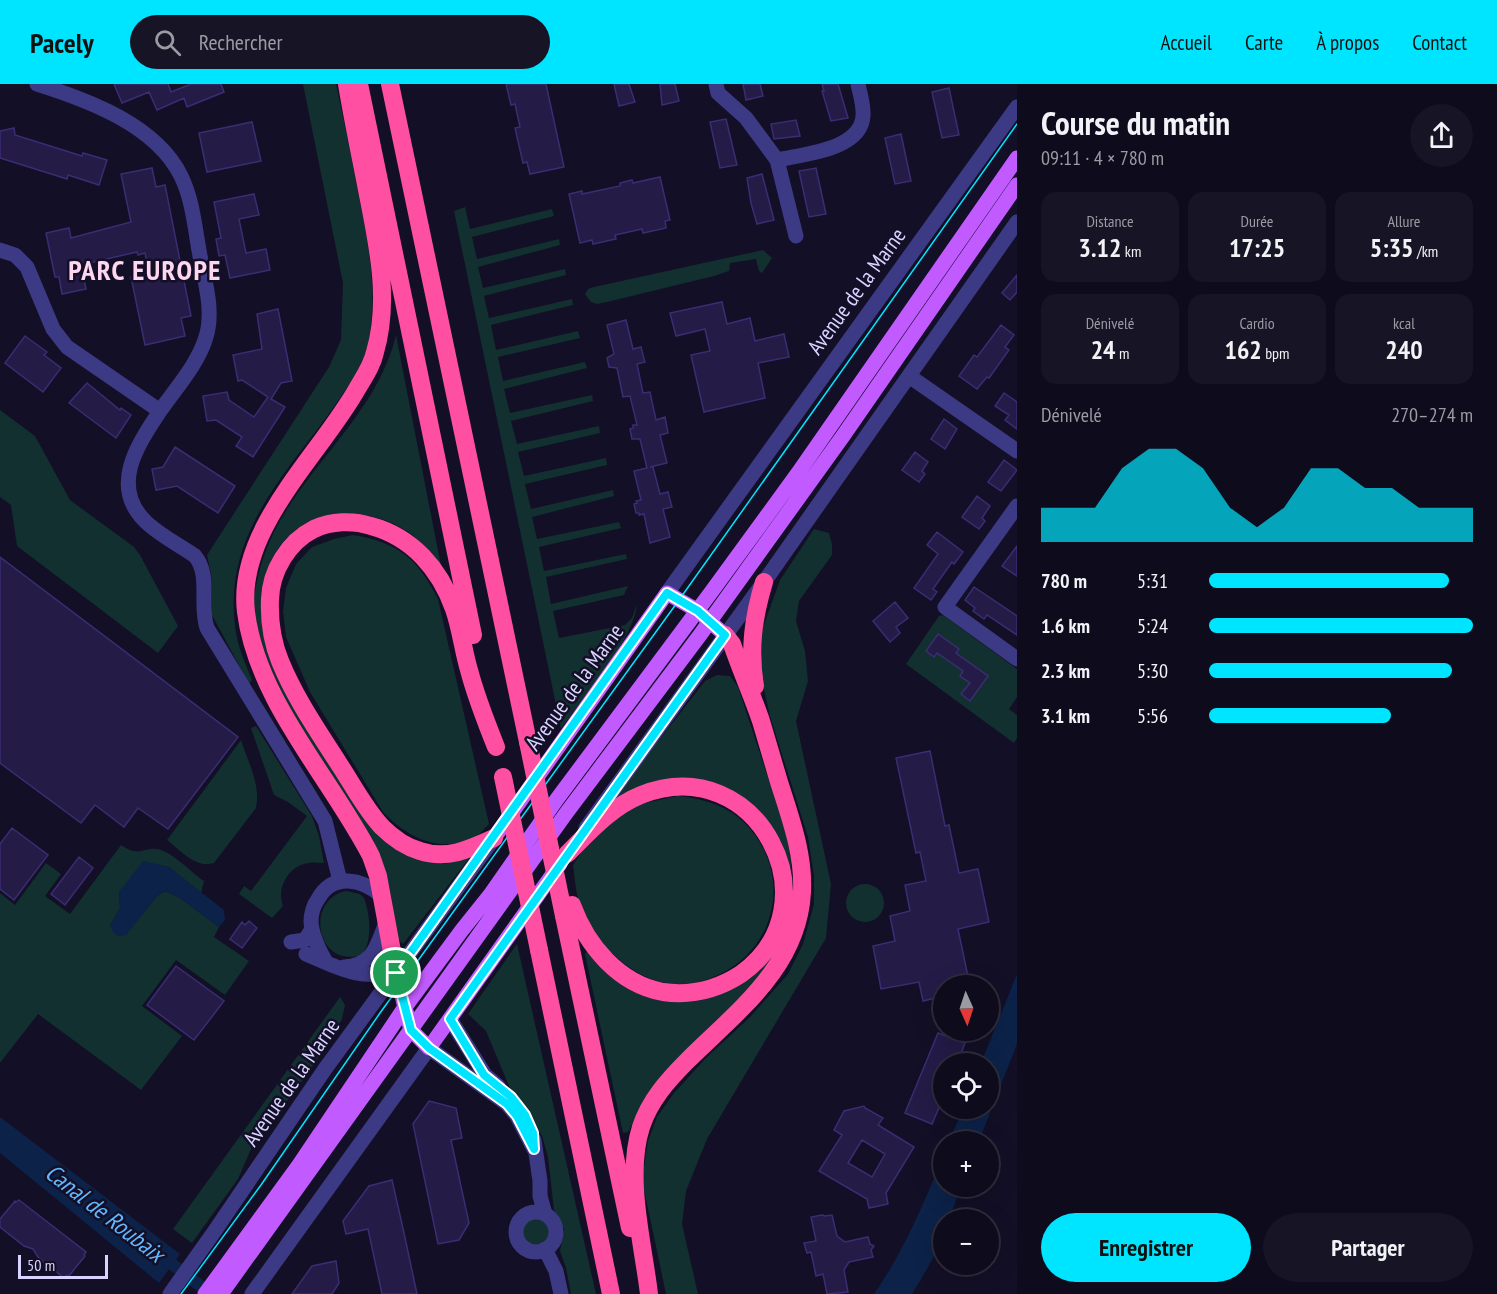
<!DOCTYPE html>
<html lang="fr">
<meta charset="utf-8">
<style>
:root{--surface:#0e0b1c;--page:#171425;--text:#f1f3f6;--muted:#9b9ba3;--line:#2e2b3b;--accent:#00e5ff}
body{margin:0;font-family:"PT Sans Narrow",sans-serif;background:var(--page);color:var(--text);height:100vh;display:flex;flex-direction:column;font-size:22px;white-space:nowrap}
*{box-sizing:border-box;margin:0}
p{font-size:20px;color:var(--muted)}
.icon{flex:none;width:33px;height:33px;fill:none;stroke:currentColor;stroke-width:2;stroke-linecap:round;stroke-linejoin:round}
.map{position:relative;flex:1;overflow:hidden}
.panel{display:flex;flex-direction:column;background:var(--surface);width:480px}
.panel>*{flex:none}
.needle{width:39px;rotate:177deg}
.controls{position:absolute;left:933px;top:891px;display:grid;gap:12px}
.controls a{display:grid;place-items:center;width:66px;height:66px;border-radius:50%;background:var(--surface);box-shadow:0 6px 24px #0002,0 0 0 2px var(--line);font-size:30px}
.scale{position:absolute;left:18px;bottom:15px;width:90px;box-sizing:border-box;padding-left:6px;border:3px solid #d9d4ff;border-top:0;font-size:16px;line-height:21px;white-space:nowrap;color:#d9d4ff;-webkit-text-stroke:4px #130f26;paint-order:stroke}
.pin{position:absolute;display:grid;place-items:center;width:51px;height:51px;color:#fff;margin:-26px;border:3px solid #fff;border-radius:50%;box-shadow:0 2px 6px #0007}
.round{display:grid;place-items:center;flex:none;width:63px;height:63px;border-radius:32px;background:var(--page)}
.summary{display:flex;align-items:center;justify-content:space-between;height:102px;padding:0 24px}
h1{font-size:33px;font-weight:700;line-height:45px}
.metrics{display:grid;grid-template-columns:repeat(3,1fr);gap:9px;height:102px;padding:6px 24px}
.metrics div{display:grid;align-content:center;border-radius:15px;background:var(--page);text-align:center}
.metrics b{font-size:26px;font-weight:700}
.metrics small{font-size:16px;font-weight:400}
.metrics p{font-size:16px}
.chart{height:168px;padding:12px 24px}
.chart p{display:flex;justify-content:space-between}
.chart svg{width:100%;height:108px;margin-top:6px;fill:var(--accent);opacity:.7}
.button{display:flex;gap:12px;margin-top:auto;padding:12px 24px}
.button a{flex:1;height:69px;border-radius:36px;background:var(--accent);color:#111;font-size:24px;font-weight:700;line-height:69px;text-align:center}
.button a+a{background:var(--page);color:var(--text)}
ul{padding:0 24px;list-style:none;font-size:20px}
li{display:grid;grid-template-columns:96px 72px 1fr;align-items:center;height:45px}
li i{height:15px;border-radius:8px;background:var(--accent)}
header{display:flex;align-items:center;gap:36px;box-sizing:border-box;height:84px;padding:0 30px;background:var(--accent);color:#111}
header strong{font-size:28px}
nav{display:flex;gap:33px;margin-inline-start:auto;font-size:21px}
.search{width:420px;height:54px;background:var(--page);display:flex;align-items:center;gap:15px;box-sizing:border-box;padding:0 21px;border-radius:33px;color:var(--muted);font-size:22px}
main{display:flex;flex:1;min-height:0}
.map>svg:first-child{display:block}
.green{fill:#12302f}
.water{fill:#0c2248}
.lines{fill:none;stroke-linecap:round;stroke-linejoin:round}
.canal{stroke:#0c2248;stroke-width:12}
.building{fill:#241b47;stroke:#3b2d73;stroke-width:1.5;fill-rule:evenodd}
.minor{stroke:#3d3a85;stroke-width:15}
.tertiary{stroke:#3d3a85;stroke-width:15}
.primary{stroke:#c25bff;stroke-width:15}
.motorway{stroke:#ff4fa3;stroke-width:18}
.tram{stroke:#00e5ff;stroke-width:1.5}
.motorway-bridge{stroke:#ff4fa3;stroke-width:18}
.route-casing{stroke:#fff;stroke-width:12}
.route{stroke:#00e5ff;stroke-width:8}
.labels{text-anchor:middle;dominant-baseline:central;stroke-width:5;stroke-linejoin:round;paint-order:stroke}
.street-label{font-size:22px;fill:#d9d4ff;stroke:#130f26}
.water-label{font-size:24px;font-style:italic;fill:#62b6ff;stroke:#130f26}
.district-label{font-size:28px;font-weight:bold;letter-spacing:1.5px;fill:#ffd6f0;stroke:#130f26}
</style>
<header>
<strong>Pacely</strong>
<div class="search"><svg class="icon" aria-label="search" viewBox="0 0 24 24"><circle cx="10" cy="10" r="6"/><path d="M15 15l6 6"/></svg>Rechercher</div>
<nav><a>Accueil</a><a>Carte</a><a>À propos</a><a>Contact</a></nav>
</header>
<main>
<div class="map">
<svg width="1017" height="1210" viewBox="0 0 1017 1210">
<rect width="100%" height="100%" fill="#130f26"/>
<path class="green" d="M303 0H336C343 33 350 65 356 98 367 152 380 210 367 264 361 287 334 323 320 342 270 407 220 466 237 554 240 568 247 583 252 596L249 600 212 531 211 490 207 471 329 283 341 256 343 199Z
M465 123 470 145 552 125 554 132 472 153 477 175 559 155 560 161 478 183 483 204 565 185 566 191 484 212 489 234 572 215 573 221 491 241 496 266 578 247 580 254 498 273 503 297 585 278 587 284 504 305 510 329 592 311 593 317 511 337 517 360 599 342 600 349 518 368 524 392 606 374 607 381 525 400 531 425 613 406 614 412 532 433 537 455 619 438 621 444 539 463 544 487 626 470 627 475 546 493 551 520 628 502 624 511 553 527 559 554 625 541 632 534 637 520C634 555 583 614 561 645L454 127Z
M763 166 772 174 762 189 759 187 756 175 730 179 729 187 714 192 607 218 597 220 591 218 585 210 588 205 594 203Z
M396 251 441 482C430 469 420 455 405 446 359 418 296 424 271 477 260 499 261 523 264 546L365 736 427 776 446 780 471 772 403 860 397 854C393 825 391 797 379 770 373 755 361 741 353 728 322 679 289 631 268 577 262 560 255 543 254 525 253 512 257 497 260 485 284 395 375 341 396 251Z
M0 326 35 352 70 416 134 463 140 471 178 542 158 569 17 462 11 421 0 413Z
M814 445 829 449 832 460V471L799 517 796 537 805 567 808 597 796 637 831 800 826 854 707 1055 686 1107 682 1140 698 1210H666L642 1096 648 1057 657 1033 674 1009 705 975 750 933 788 890 803 860 814 820V792L808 753 770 632 762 596 757 560 780 496Z
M353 451C399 459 417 474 438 515L489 740C485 744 480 750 476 754 472 756 467 757 462 758 431 766 404 750 383 728L310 608 286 553 283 527 286 504 296 480 312 463 334 455Z
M943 531 1017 585V613L1009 625 1017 631V654L1014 659 906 580 939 532Z
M717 591 730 592 738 603 786 748C792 779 796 812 787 844 770 902 700 948 660 993L650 1007 628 1048 623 1049 585 870 587 867 657 912 759 880 788 790 720 704 611 718 705 597Z
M256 642 312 732 319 752 324 779C319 779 314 778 309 779 289 781 276 804 283 822L272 834 239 810 244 802 251 807 307 732 288 718 274 711 251 644Z
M241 656C248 678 261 701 256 724L214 779C196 785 180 766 167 756Z
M678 712C716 716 745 729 763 764 788 812 767 869 718 891 705 897 690 902 674 900 649 898 628 885 610 867 599 856 588 841 582 826 576 813 575 796 573 781L589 757 631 722Z
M121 761C141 775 144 761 161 766 174 770 192 789 204 797L201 809 169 783 152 780 119 808 120 824 110 842 126 850 158 811 165 807 180 814 219 843 214 853 249 877 225 911 176 876 142 922 182 952 141 1006 38 930 0 979V809L15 821 46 779 61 790 45 812 70 830Z
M846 819a19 19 0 1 1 38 0a19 19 0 1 1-38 0Z
M346 807 360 810 364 814C370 830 373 856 362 871 315 885 305 815 346 807Z
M517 860 596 1210H571L566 1184 560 1167 564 1145 554 1126 548 1073 542 1052 530 1030 509 1002 486 947 468 930Z
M340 913 345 921 342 935 311 985 251 1065 238 1095 192 1159 173 1145Z
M522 1148a14 14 0 1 1 28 0a14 14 0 1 1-28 0Z"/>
<path class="water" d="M143 777 169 783 224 826 225 836 219 843 180 814 165 807 158 811 126 851 119 852 114 850 110 842 120 824 119 808Z
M1017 890V960L979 1057H949L963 1025 988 1024V980L981 979Z
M0 1033 180 1170 159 1199 0 1069Z
M943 1072 944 1102 961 1103 949 1135 944 1136C944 1161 925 1188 912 1210H874C903 1168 924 1120 943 1072Z"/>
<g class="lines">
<path class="canal" d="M159 1170 211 1210"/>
</g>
<path class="building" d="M114 0H168L171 8 191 0H221L224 8 187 23 184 14 157 26 149 8 122 19Z
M506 0H546L564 83 530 90 527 78 523 79 515 44 520 43 515 20 511 21Z
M614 0H629L635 18 619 22Z
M660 0H675L679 17 662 21Z
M743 0H760L763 12 746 16Z
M822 0H838L848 34 831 37 822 7H824Z
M949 4 959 51 942 54 932 8Z
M726 35 737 81 720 84 710 38Z
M796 36 800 52 774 55 771 40Z
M252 38 261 77 207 88 199 49Z
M14 44 15 51 82 72 83 69 107 76 99 101 68 91 67 95 0 74V47Z
M901 50 911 97 895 100 885 54Z
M152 84 156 103 165 101 191 232 181 234 185 252 145 261 131 193 149 189 145 169 138 171 137 168 89 179 90 184 82 185 86 205 62 210 59 193H55L46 149 69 144 71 154 131 138 121 90Z
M816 84 826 130 809 133 799 87Z
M762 90 774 136 757 140 751 119 747 94Z
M660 93 670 136 665 137 666 144 643 149 642 145 615 151 616 155 593 160 592 156 580 159 569 110 582 107V110L620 102V99L632 96 633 99Z
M254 110 259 131 239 135 246 169 266 165 270 186 230 194 225 171 219 172 216 155 221 154 214 118Z
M1017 191V208L1010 216 1002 209Z
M722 218 727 240 750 234 755 257 784 250 789 273 758 279 765 314 704 328 691 271 710 267 705 245 676 252 670 229Z
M278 225 292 297 281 299 271 315 285 323 253 373 236 362 242 353 216 336 207 337 203 312 227 308 229 316 254 333 268 313 242 296 238 297 233 271 262 265 257 230Z
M626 236 633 265 641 263 644 275 645 278 637 280 643 309 650 308 656 336 665 333 668 349 660 351 667 379 650 383H653L660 410 668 408 672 423 663 425 670 453 650 459 644 430 639 431V429H636L634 420 637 419 636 417 641 416 634 387 647 384 640 355H632L630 345 633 344V341H637L630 312 623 313 617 284 609 283 607 274 614 270 607 241Z
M1001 241 1014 251 1005 263 1009 266 989 294 987 293 977 305 959 292 974 271 977 273Z
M25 252 47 268 44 271 61 284 43 308 5 279Z
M87 299 120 326 121 324 131 331 116 354 69 319Z
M1004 309 1017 318V345L1005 336 1009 331 995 322Z
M944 335 957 345 945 365 931 355Z
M175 363 235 402 218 429 177 402 156 406 152 385 163 383Z
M915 368 928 378 922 387 925 390 919 398 902 386Z
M1004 376 1017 386 1001 407 988 398Z
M977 412 990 422 982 434 985 437 979 445 962 433Z
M937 448 963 468 954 480 952 478 933 505 937 508 931 516 914 504 938 470 927 461Z
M1017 462V492L1002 482Z
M0 473 238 653 168 745 138 724 124 743 95 721 81 739 0 679Z
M974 503 1017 532V551L987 531 984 535 973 527 975 524 965 516Z
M895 518 908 534 896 543 900 549 890 558 873 537Z
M938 550 959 565 956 569 988 592 970 617 961 610 970 599 960 592 963 587 937 569 934 573 926 567Z
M930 667 945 742 949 741 959 789 978 785 989 838 958 845 970 902H944V912L923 917 919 898 881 905 873 862 895 857 890 832 910 827 905 801 926 797 920 768 916 769 896 674Z
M12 744 48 771 14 816 0 805V760Z
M79 773 93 784 65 821 51 810Z
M249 837 257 844 242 864 230 855 242 838 245 841Z
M176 882 224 917 194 956 147 921Z
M938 949 965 959 957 980H944V1012L932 1040 905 1029Z
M429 1017 456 1024 462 1054 451 1056 469 1139 459 1156 438 1160 413 1040Z
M864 1022 865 1024 883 1034 878 1041 914 1063 886 1109 888 1120 869 1124 867 1115 819 1087 842 1051 834 1046 844 1027ZM862 1056 885 1070 872 1093 848 1079Z
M392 1096 404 1149 417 1210H382L368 1145 346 1150 343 1137 369 1102Z
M19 1116 86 1168 84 1171 85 1172 68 1193 67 1191 64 1194 38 1173 33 1165 24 1162 0 1143V1135L15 1117 16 1118Z
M822 1131 825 1132 832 1131 837 1152 845 1158 868 1153 870 1160 874 1162 871 1166 873 1173 849 1178 844 1186 848 1208 827 1210 823 1190 816 1192 811 1168 807 1169 804 1159 816 1157 811 1133Z
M336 1177 339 1199 332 1210H292L312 1182Z"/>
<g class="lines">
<path class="minor" d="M716 0 718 9 746 34 777 76 796 152
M777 76C803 70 861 66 863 32 864 22 860 10 858 0
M0 166 15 171 27 183 53 245 67 263 160 327C176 304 198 280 206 253 214 227 205 198 200 172 195 146 193 116 181 92 156 41 88 16 37 0
M909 292 1017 367
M160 327C139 359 109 401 145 437 159 451 178 460 195 472 211 491 199 521 207 544L325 737 340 797
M1017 422 945 523 1017 575
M291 858 305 856 312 845
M306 870C323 877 339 886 357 889 370 892 383 890 396 889
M326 878C319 866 312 852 311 838 311 830 313 822 318 815 333 788 362 795 382 812
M344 883C375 881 377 860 387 836"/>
<path class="tertiary" d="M667 509 1017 23
M586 744 764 498 1017 138
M450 935 485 991 498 1002
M534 1056 540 1097V1112L545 1130
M516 1148a20 20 0 1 1 40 0a20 20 0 1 1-40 0Z
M545 1165 556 1187 561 1210
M170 1210 214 1148 325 985 494 754
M252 1210 429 964 507 1020 517 1032 534 1065"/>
<path class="primary" d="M494 754 667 509 698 527 725 551
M396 889 411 946 429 964 560 780
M205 1210 299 1081 405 923 462 846 490 811 557 715 712 507 798 389 1017 74
M221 1210 567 728 700 551 843 352 1017 101"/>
<path class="motorway" d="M347 0C353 37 361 74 368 111 378 162 390 217 375 268 372 282 364 293 357 305 320 371 236 445 246 528 257 617 331 694 371 772L378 792 396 889
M359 0 473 551
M390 0 528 658
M755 602C749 566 753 534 764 498
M494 754C470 765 447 776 420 767 406 763 393 754 382 743 365 725 353 701 339 680 318 647 295 614 280 577 272 557 269 537 270 515 271 487 288 458 314 445 331 437 353 436 371 442 412 453 440 485 454 525 461 545 463 566 469 586 476 613 486 638 496 663
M567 770C589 748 611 723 641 711 758 665 837 822 741 890 718 905 691 912 663 908 619 900 587 862 572 821
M564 832 630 1144
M539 866 611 1210
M649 1210C643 1159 625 1093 641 1043 650 1016 668 996 687 977 736 928 798 884 802 808 804 770 790 733 779 698 773 677 767 657 761 637 752 611 741 586 732 560L725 551"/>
<path class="tram" d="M181 1210 261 1101 380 929 679 516 1017 40"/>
<path class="motorway-bridge" d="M528 658 564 832
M503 693 539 866"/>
</g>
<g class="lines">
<defs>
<path id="route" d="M667 509 698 527 725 551 450 935 484 991 511 1013 525 1031 533 1049 534 1065 517 1032 507 1020 429 964 411 946 396 889Z"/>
</defs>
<use href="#route" class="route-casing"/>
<use href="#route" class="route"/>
</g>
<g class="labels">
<g class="street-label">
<text transform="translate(856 207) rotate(-54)">Avenue de la Marne</text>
<text transform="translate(574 603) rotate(-54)">Avenue de la Marne</text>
<text transform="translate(291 998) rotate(-55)">Avenue de la Marne</text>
</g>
<g class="water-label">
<text transform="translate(105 1129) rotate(38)">Canal de Roubaix</text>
</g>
<g class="district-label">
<text x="145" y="185">PARC EUROPE</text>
</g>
</g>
</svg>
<div class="controls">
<a><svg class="needle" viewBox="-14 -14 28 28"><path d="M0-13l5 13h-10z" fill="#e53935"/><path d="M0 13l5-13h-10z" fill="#9b9ba3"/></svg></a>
<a><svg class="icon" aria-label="locate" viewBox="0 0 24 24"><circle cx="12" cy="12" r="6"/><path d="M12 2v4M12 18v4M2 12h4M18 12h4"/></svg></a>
<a>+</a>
<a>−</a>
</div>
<div class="scale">50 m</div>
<div class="pin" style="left:396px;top:889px;background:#1e9e55"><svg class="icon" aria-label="arrive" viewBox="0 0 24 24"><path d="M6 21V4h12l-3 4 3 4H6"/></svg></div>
</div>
<section class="panel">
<div class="summary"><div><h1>Course du matin</h1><p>09:11 · 4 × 780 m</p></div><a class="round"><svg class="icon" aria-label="share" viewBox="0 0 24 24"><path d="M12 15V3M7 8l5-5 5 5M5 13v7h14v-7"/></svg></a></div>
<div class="metrics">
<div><p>Distance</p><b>3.12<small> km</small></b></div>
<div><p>Durée</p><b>17:25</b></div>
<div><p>Allure</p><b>5:35<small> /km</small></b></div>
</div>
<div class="metrics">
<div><p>Dénivelé</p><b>24<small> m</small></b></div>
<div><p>Cardio</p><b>162<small> bpm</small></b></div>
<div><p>kcal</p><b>240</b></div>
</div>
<div class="chart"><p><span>Dénivelé</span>270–274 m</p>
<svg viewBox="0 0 160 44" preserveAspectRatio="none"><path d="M0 44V30L10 30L20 30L30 14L40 6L50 6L60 14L70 30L80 38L90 30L100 14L110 14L120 22L130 22L140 30L150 30L160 30V44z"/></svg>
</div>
<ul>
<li><b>780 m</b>5:31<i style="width:91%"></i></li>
<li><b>1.6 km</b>5:24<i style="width:100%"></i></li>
<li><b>2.3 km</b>5:30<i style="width:92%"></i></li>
<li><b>3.1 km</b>5:56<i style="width:69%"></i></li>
</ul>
<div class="button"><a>Enregistrer</a><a>Partager</a></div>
</section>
</main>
